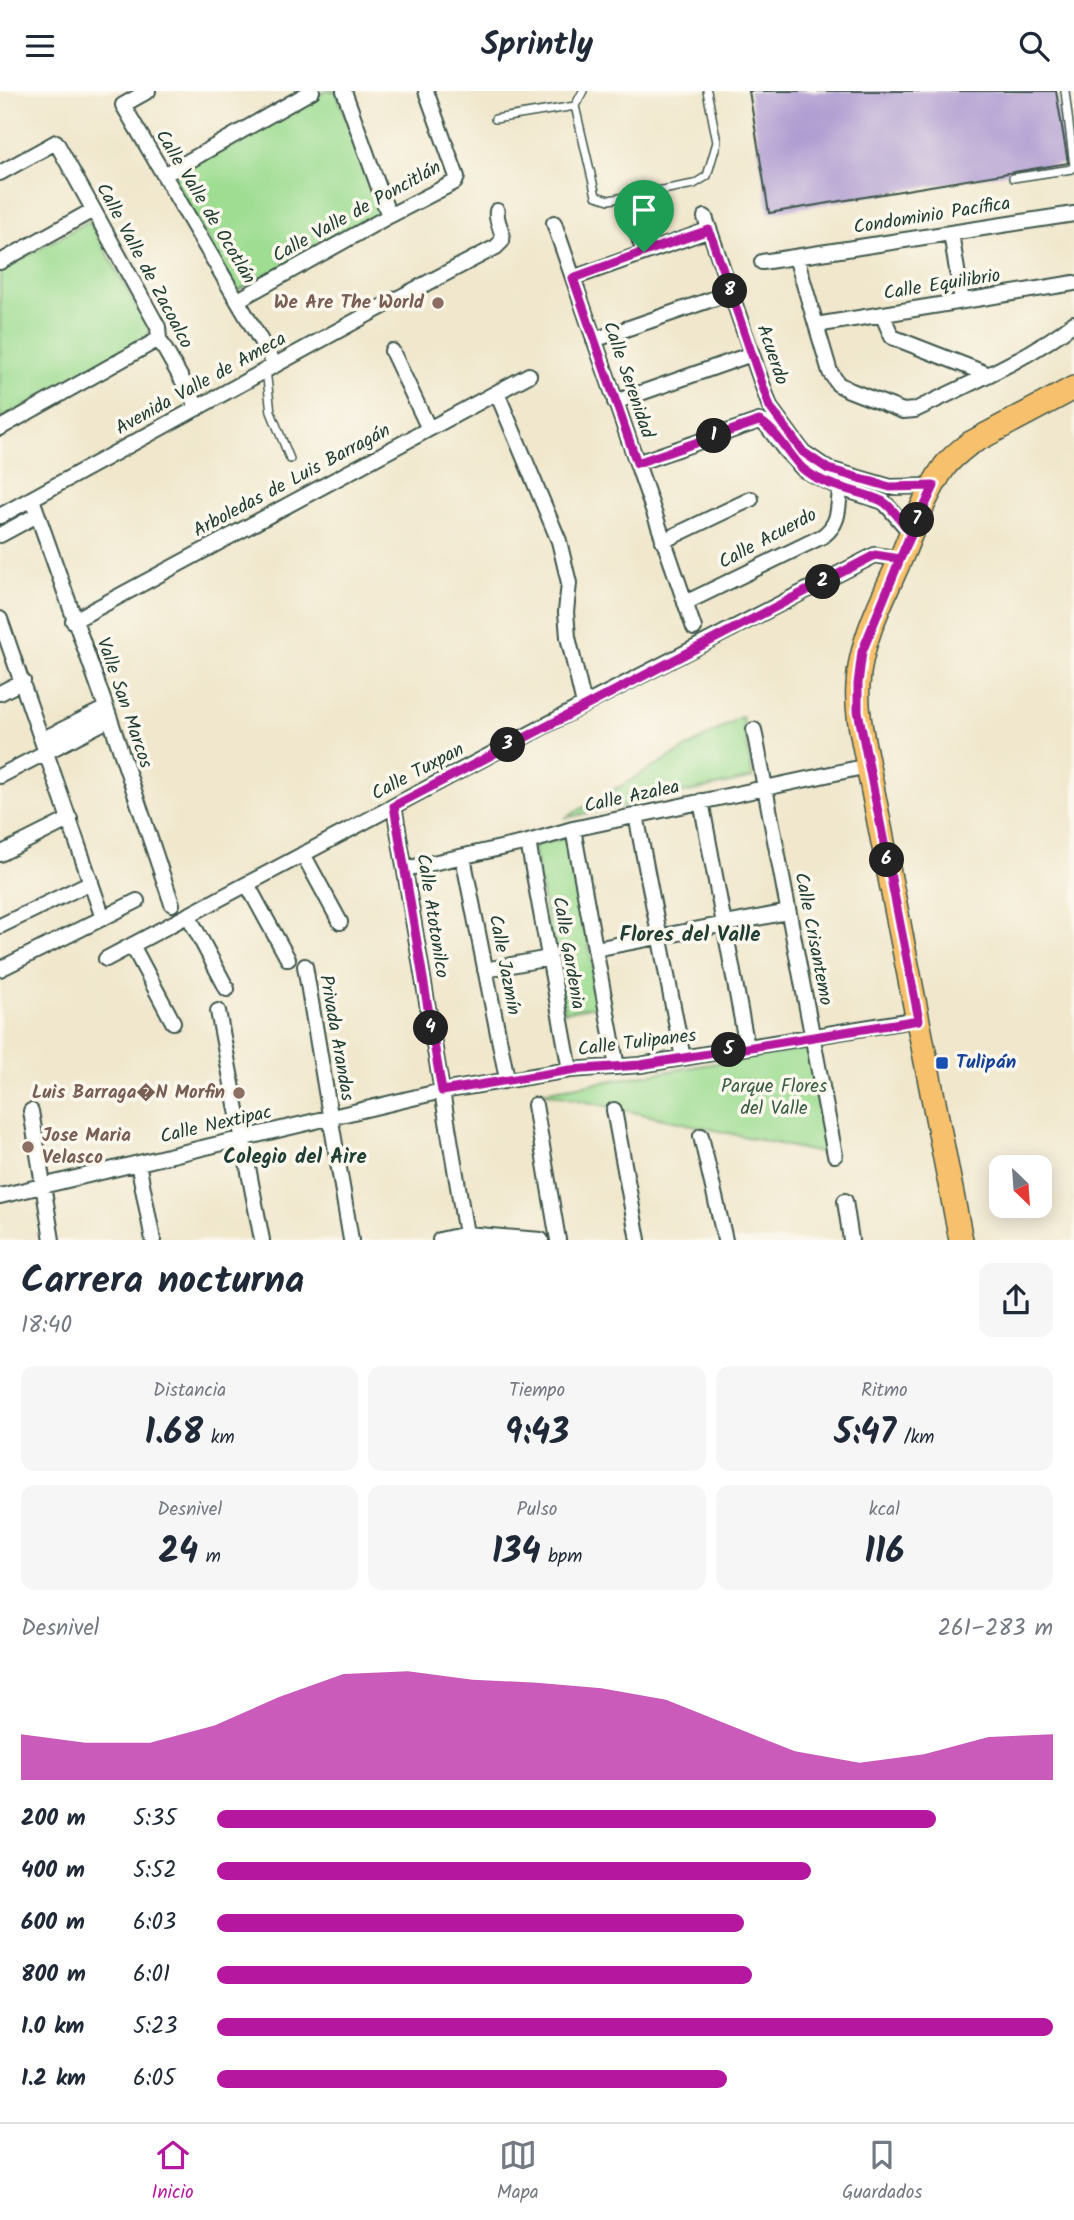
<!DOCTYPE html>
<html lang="es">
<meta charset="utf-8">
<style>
:root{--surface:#fff;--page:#f6f6f7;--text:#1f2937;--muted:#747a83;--line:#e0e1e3;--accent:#b5179e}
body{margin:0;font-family:Kalam,sans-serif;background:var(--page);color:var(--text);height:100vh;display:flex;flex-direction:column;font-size:26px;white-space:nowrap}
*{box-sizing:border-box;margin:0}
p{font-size:23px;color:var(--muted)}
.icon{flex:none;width:38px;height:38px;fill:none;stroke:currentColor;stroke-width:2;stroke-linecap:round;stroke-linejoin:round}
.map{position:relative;height:1149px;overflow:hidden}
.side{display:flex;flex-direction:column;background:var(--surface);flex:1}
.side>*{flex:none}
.needle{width:46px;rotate:155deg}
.tools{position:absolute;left:989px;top:1064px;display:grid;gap:14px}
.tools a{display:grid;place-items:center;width:63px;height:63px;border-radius:14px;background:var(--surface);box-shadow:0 4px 18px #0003;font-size:35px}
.pin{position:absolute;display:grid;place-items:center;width:60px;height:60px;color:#fff;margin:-72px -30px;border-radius:50% 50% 50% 0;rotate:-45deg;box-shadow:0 0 7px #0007}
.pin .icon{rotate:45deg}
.km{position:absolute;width:35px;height:35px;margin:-18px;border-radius:50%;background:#222;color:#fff;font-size:19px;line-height:35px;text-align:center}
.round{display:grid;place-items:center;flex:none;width:74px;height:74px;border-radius:14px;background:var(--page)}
.headline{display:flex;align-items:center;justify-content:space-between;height:119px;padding:0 21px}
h1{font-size:38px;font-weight:800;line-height:52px}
.metrics{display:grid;grid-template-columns:repeat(3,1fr);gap:10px;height:119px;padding:7px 21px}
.metrics div{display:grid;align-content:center;border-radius:14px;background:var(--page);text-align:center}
.metrics b{font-size:35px;font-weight:800}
.metrics small{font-size:19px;font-weight:400}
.metrics p{font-size:19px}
.chart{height:196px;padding:14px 21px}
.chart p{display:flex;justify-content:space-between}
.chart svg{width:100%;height:126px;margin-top:7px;fill:var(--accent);opacity:.7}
ul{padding:0 21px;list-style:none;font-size:23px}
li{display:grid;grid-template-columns:112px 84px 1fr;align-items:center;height:52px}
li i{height:18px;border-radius:9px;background:var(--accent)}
header{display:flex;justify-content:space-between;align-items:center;height:91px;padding:0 21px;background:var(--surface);font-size:32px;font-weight:800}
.tabs{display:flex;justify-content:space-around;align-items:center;height:98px;border-top:2px solid var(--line);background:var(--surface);font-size:19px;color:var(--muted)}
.tabs a{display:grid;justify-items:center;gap:4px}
.tabs .current{color:var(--accent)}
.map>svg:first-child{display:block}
.green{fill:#9edd92;stroke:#5e8d63;stroke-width:2}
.building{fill:#af9bd1}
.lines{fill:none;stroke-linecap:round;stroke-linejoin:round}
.service-casing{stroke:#3e564b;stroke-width:10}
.minor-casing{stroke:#3e564b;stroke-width:18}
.primary-casing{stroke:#3e564b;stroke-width:26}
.service{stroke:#fff;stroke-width:7}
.minor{stroke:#fff;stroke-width:14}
.primary{stroke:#f7c06c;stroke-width:23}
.route-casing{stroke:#fff;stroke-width:14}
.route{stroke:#b5179e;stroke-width:9}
.education-dot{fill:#8d6e63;stroke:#fbf7ec;stroke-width:2.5}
.transit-dot{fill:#1a4fb4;stroke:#fbf7ec;stroke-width:2.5}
.labels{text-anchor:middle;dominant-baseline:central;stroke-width:7;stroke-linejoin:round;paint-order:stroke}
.street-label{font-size:19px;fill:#1f3d34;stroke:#fbf7ec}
.education-label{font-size:19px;font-weight:bold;fill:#785e54;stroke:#fbf7ec;text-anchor:end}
.transit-label{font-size:19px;font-weight:bold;fill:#164399;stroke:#fbf7ec;text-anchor:start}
.park-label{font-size:19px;fill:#385d47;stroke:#fbf7ec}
.neighbourhood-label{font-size:21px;font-weight:bold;fill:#1f3d34;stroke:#fbf7ec}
</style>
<header><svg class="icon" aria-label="menu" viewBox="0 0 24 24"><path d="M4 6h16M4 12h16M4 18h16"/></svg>Sprintly<svg class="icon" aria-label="search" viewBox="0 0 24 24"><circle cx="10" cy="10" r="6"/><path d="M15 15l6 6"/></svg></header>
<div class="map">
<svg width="1074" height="1149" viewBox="0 0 1074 1149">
<rect width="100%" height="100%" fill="#fbf7ec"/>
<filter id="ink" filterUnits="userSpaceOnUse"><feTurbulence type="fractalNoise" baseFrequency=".0143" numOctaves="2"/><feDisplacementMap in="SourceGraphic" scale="14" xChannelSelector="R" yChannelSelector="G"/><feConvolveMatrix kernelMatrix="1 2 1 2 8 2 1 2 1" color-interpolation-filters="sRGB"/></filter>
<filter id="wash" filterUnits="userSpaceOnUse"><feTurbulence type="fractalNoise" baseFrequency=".00686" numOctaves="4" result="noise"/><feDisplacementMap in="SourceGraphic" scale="28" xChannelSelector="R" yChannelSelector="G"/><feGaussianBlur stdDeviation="1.57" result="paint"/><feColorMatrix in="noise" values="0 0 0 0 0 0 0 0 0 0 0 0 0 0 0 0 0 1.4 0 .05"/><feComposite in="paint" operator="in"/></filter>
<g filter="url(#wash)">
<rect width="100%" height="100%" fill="#f0e7cc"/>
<path class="green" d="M326 0H336L381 122 237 200 172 86Z
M89 130 149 237 148 248 2 328 0 323V180Z
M742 625 753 687 565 727Z
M568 747 601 914 564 921 533 754Z
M808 957 829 1064 542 1001Z"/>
<g id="blocks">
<path class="building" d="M749 0H1056L1068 72 769 122Z"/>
</g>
</g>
<g filter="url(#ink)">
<use href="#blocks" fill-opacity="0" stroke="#3e564b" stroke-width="2"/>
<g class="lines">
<defs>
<path id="service" d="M575 15 596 105 609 109 694 93 707 85 717 51 707 0
M495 28 575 15 583 0
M1013 87 1072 78 1074 75 1065 0
M266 279 271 321 290 368"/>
<path id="minor" d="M148 0 123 14 275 274
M344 0 389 125
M0 82 56 51 158 236 159 248 198 317
M164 84 312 0
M631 124 644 161
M705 126 770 316 803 361 828 378 890 396 934 395
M554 132 694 537
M951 142 962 210
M796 166 830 281 838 293 849 299 903 320 915 319C968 293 1027 269 1074 232
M0 171 93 119
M762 171 1074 123
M573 187 709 139
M238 209 389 125 455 91 457 86 426 0
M882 223 892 246 987 283
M816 234 1074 192
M594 249 730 202
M392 260 429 338
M497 302 559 450 569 492 566 521 568 546 584 614
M615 311 752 263
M765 332 785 359 804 379 840 397 884 411 911 442
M0 337 159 248
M637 372 759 330 765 332
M32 408 110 628 172 813
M0 425 372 221 496 156 502 150C504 139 495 131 497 120
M0 444 37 424
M663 450 751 408
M685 512 823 445C840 432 838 418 840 397
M0 528 103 827
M73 530 529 284
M0 602 23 590
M754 639 835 1064
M43 648 106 617
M0 685 110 628
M701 710 747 956
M394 715 467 1149
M636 724 683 967
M573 738 617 976
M528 751 570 979
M0 763 70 728
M303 763 340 831
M463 766 507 988
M405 778 528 751 573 738 868 675
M247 793 288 868
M188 824 227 898
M0 835 91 791
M132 854 173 931
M595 858 788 821
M106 868 584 614 875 464 900 468
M305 875 351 1149
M0 878 137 810
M485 879 549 867
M218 920 262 1149
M535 1014 558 1149
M614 1019 638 1149
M31 1020 52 1149
M701 1045 725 1149
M138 1072 153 1149
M0 1105 442 1000 570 979 640 974 919 928
M845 1110 851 1149
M440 1149 466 1143 541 1149"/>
<path id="primary" d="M961 1149 868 675C863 648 856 622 858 594 860 548 885 504 903 462 915 433 927 400 945 375 952 366 960 360 969 353L1074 297"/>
</defs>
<use href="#service" class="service-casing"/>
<use href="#minor" class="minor-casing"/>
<use href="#primary" class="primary-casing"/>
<use href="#service" class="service"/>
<use href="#minor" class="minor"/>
<use href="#primary" class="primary"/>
</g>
</g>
<g class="lines" filter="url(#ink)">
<defs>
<path id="route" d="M644 161 573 187 637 372 759 330C772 334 790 365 802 377 825 397 856 398 882 410 893 416 903 433 911 442L900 468 875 464 394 715 442 1000 570 979 640 974 919 929 858 620V593L862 561 900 468 934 395 890 396 828 378 803 361 770 316 709 139 644 161"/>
</defs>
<use href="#route" class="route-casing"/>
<use href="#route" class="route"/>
</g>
<g class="education-dot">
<circle cx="438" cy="212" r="7"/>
<circle cx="239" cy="1002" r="7"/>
<circle cx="28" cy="1056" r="7"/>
</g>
<rect class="transit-dot" x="935" y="965" width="14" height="14" rx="3.5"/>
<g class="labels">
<g class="street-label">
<text transform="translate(205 116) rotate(59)">Calle Valle de Ocotlán</text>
<text transform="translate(357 121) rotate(-29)">Calle Valle de Poncitlán</text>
<text transform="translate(932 125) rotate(-9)">Condominio Pacífica</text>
<text transform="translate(144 175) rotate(62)">Calle Valle de Zacoalco</text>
<text transform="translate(942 194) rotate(-9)">Calle Equilibrio</text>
<text transform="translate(772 264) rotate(71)">Acuerdo</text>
<text transform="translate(628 289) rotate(71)">Calle Serenidad</text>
<text transform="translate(201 293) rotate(-29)">Avenida Valle de Ameca</text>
<text transform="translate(292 390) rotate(-28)">Arboledas de Luis Barragán</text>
<text transform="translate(768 448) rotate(-28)">Calle Acuerdo</text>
<text transform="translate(124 612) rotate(71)">Valle San Marcos</text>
<text transform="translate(418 681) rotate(-28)">Calle Tuxpan</text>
<text transform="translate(632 706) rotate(-12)">Calle Azalea</text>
<text transform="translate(432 825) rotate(81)">Calle Atotonilco</text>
<text transform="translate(813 848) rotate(79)">Calle Crisantemo</text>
<text transform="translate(568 862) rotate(80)">Calle Gardenia</text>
<text transform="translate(504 874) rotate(79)">Calle Jazmín</text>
<text transform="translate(336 947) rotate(80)">Privada Arandas</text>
<text transform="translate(637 952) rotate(-7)">Calle Tulipanes</text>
<text transform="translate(216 1034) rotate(-13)">Calle Nextipac</text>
</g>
<g class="education-label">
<text x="424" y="212">We Are The World</text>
<text x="225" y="1002">Luis Barraga�N Morfin</text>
<text x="42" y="1045" text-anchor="start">Jose Maria<tspan x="42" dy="22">Velasco</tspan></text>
</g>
<g class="transit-label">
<text x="956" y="972">Tulipán</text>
</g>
<g class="park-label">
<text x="774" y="996">Parque Flores<tspan x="774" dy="22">del Valle</tspan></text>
</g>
<g class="neighbourhood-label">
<text x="690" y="844">Flores del Valle</text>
<text x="295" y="1066">Colegio del Aire</text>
</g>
</g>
</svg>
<div class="tools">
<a><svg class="needle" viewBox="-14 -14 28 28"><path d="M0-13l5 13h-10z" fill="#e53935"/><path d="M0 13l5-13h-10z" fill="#747a83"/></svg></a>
</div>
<div class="pin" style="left:644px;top:161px;background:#1e9e55"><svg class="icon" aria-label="arrive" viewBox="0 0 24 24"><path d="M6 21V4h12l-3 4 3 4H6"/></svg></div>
<b class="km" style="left:714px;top:345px">1</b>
<b class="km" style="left:823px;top:491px">2</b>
<b class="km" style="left:508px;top:654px">3</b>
<b class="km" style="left:431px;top:937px">4</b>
<b class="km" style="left:729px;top:959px">5</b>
<b class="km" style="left:887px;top:769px">6</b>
<b class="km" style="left:917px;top:429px">7</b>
<b class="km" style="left:730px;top:200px">8</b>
</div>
<section class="side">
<div class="headline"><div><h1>Carrera nocturna</h1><p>18:40</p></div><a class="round"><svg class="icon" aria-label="share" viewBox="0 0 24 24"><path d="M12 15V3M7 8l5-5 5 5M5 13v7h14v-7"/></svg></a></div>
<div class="metrics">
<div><p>Distancia</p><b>1.68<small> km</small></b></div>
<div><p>Tiempo</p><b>9:43</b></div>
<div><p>Ritmo</p><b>5:47<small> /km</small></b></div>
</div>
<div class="metrics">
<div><p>Desnivel</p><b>24<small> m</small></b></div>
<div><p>Pulso</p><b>134<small> bpm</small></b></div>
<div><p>kcal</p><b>116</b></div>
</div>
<div class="chart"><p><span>Desnivel</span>261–283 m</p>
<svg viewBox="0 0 160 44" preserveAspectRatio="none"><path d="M0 44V28L10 31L20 31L30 25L40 15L50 7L60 6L70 9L80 10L90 12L100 16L110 25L120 34L130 38L140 35L150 29L160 28V44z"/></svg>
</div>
<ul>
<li><b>200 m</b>5:35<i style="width:86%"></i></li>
<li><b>400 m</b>5:52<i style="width:71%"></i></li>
<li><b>600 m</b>6:03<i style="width:63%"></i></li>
<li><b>800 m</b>6:01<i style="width:64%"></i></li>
<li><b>1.0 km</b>5:23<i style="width:100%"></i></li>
<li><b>1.2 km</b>6:05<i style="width:61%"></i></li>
</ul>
</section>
<nav class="tabs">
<a class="current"><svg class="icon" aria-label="home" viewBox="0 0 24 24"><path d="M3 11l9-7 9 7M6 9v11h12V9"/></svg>Inicio</a>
<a><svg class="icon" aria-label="map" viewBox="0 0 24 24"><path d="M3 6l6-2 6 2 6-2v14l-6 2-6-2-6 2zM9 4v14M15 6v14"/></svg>Mapa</a>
<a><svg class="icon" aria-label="saved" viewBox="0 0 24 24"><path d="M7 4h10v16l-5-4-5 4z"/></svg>Guardados</a>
</nav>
